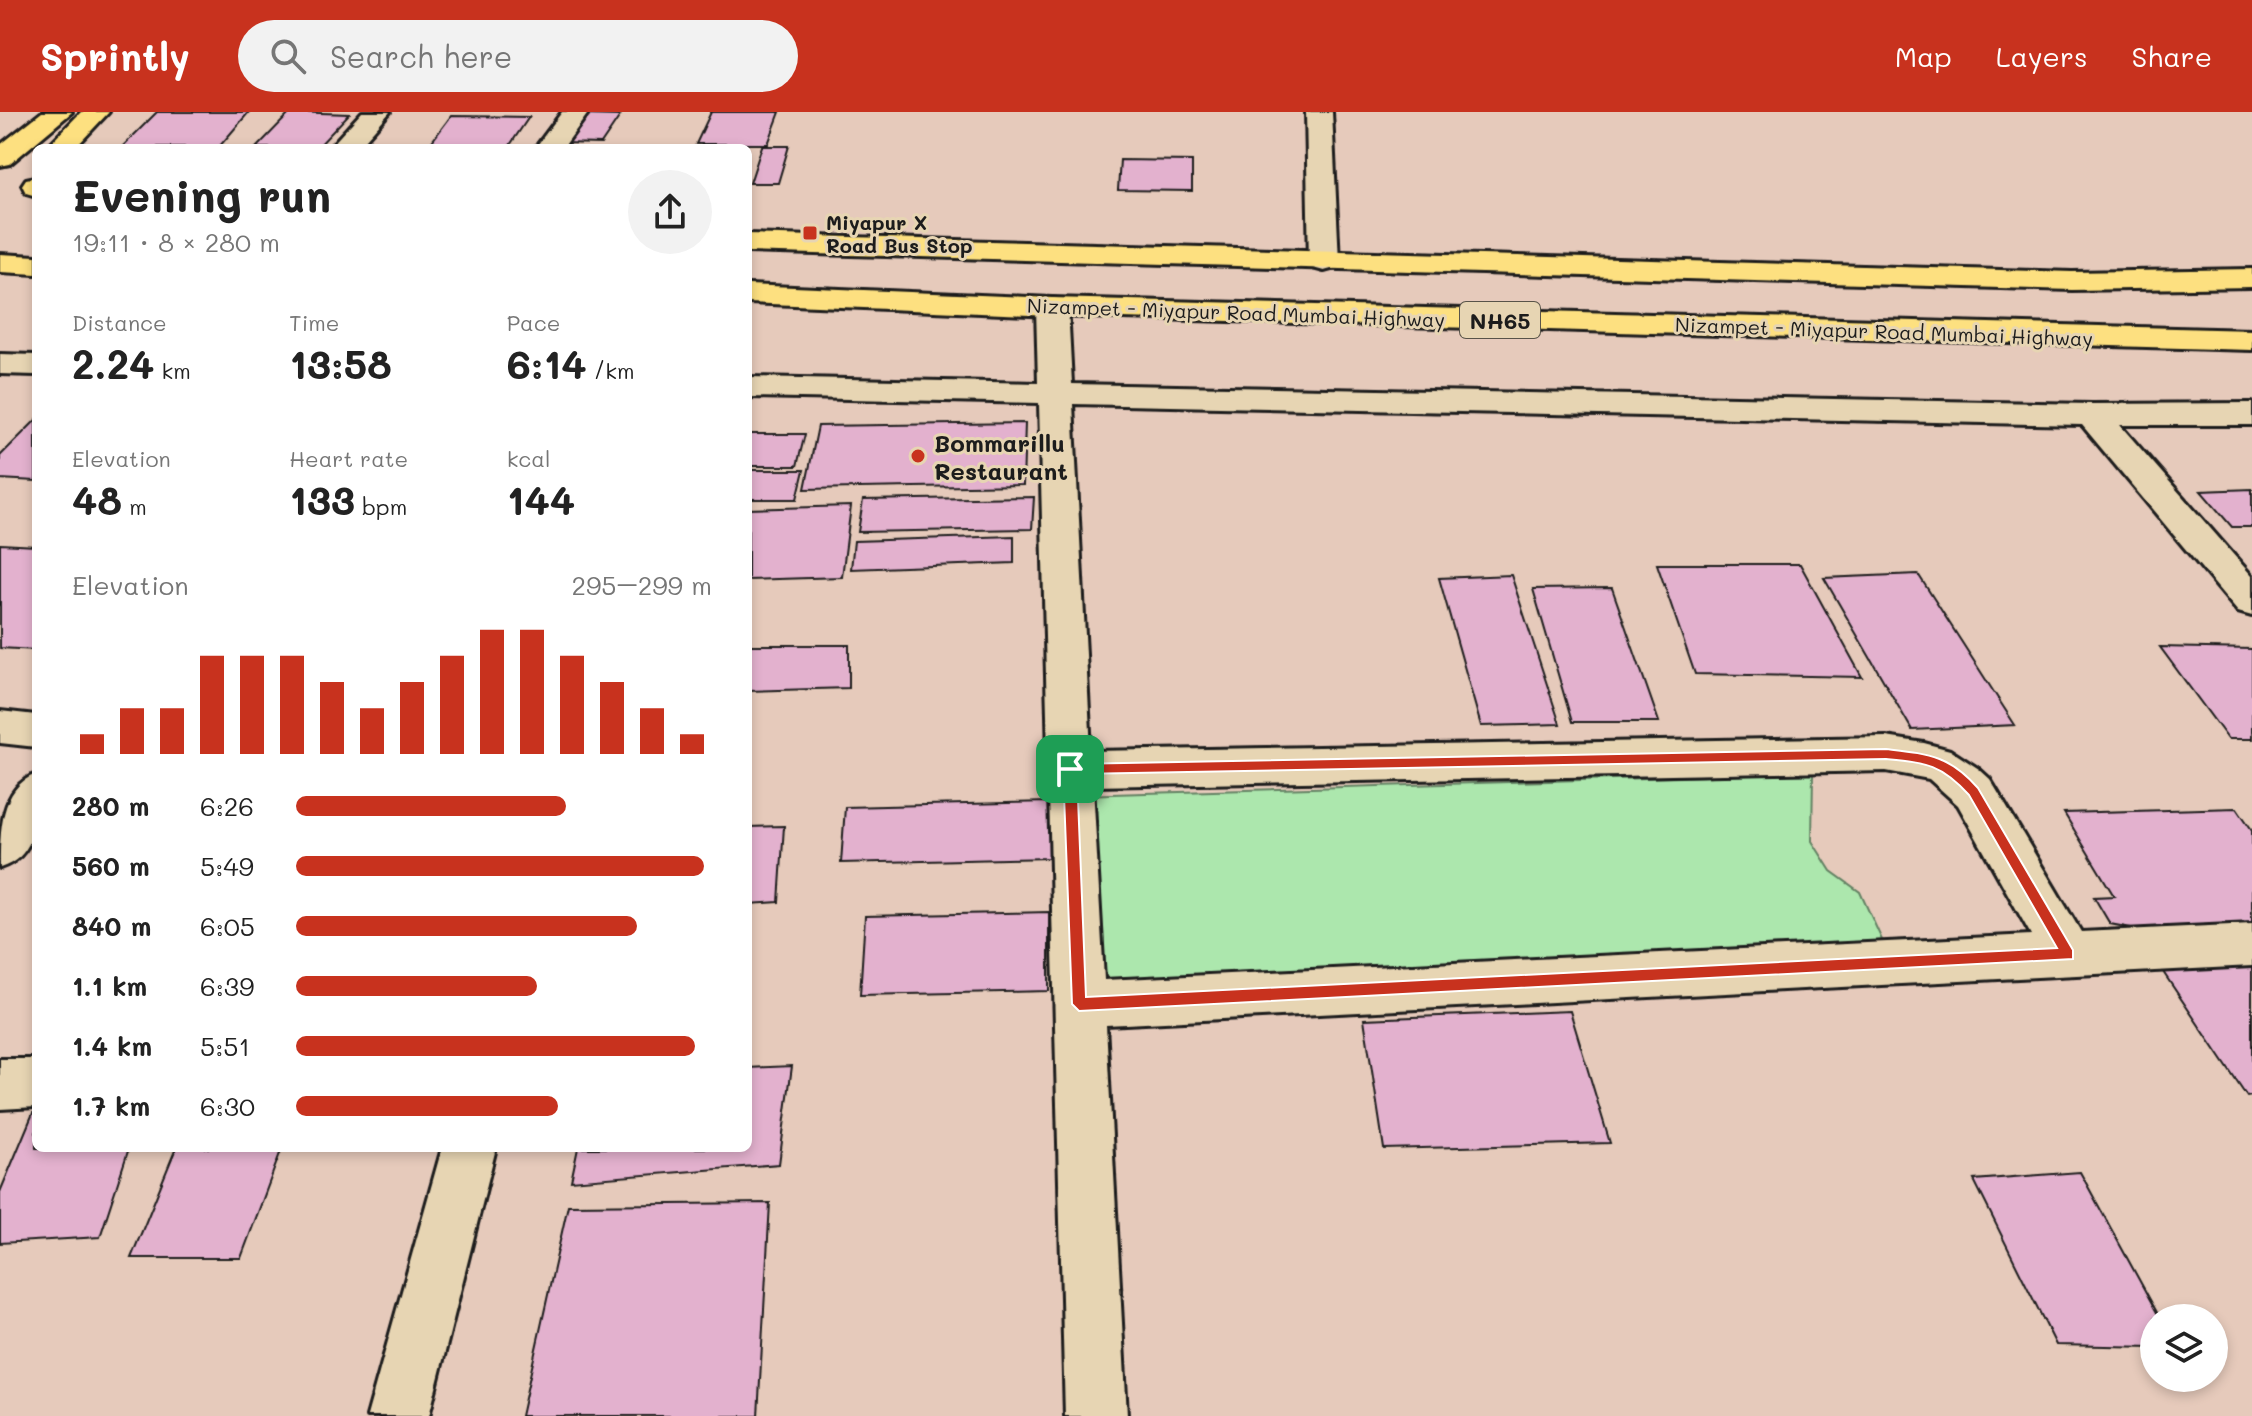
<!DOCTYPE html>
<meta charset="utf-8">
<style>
:root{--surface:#fff;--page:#f2f2f2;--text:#222;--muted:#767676;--accent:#c8321e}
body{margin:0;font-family:Mali,sans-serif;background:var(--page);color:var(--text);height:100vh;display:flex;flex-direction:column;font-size:30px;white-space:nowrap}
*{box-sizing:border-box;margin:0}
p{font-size:26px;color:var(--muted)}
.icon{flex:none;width:44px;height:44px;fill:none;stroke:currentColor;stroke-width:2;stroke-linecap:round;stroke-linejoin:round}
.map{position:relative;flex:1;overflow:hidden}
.panel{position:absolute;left:32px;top:32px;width:720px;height:1008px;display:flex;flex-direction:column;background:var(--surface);border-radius:12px;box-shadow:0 4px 12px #0003}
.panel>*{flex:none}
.tools{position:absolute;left:2140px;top:1192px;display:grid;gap:16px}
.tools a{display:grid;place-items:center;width:88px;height:88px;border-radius:50%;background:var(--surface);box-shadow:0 4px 12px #0003;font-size:40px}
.pin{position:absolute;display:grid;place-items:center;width:68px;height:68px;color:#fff;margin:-34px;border-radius:16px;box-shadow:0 4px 12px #0006}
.round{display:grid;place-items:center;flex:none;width:84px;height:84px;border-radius:42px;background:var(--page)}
.overview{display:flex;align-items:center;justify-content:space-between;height:136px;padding:0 40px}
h1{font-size:44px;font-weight:700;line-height:60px}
.figures{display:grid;grid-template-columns:repeat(3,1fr);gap:12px;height:136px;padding:8px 40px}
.figures div{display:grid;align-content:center}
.figures b{font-size:40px;font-weight:700}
.figures small{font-size:22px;font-weight:400}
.figures p{font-size:22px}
.chart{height:224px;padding:16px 40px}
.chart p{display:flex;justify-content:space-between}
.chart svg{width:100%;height:144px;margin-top:8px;stroke:var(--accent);stroke-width:6}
ul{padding:0 40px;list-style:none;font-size:26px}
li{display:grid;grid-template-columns:128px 96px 1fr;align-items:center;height:60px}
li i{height:20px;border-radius:10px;background:var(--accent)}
header{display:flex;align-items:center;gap:48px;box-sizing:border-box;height:112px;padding:0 40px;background:var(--accent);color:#fff}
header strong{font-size:38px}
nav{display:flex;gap:44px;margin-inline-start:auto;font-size:28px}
.search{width:560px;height:72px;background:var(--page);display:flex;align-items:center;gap:20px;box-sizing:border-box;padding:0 28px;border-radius:44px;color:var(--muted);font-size:30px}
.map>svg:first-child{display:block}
.green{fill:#ace7ad;stroke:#648264;stroke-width:2}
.building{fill:#e3b1ce;stroke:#1c1c1c;stroke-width:2}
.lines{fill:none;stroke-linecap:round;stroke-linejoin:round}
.minor-casing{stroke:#1c1c1c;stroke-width:6}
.major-casing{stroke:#1c1c1c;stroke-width:6}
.highway-casing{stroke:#1c1c1c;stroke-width:6}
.minor{fill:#e7d5b3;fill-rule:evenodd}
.major{fill:#fde080;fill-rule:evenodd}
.highway{fill:#fde080;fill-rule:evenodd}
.route{fill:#c8321e;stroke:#fff;stroke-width:2;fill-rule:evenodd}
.poi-dot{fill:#c8321e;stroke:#e7d5b3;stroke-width:3}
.labels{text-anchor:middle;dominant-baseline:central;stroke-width:6;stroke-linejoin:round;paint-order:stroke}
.far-poi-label{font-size:20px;font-weight:bold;fill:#1c1c1c;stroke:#e7d5b3;text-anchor:start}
.far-street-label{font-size:20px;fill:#1c1c1c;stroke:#e7d5b3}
.shield{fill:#e7d5b3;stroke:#595449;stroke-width:2}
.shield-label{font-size:22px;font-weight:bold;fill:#1c1c1c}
.poi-label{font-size:24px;font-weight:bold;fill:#1c1c1c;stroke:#e7d5b3;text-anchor:start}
</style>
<header>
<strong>Sprintly</strong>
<div class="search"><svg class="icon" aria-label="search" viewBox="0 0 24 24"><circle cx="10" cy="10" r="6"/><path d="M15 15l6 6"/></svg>Search here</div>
<nav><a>Map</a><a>Layers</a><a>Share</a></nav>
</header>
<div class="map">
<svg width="2252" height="1304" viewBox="0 0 2252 1304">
<rect width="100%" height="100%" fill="#e6cabb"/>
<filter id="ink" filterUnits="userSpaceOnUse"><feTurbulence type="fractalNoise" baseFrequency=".0125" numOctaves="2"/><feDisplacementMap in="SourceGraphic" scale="16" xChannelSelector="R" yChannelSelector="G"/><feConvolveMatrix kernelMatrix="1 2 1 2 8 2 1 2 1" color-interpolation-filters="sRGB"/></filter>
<g filter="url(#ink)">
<path class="green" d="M1813 661 1812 729 1831 759 1860 780 1893 852 1078 886V683Z"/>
<path class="building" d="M157 0H249L219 35H122Z
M291 0 349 2 317 36H256Z
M711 0H780L768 32H696Z
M583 3 620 4 601 32 563 31Z
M451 4 529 5 508 36H427Z
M762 34H789L778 71H750Z
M1120 48 1192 49V79L1118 78Z
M36 308V369L0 367V344Z
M1025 311 1023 373 805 377 818 314Z
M748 322H805L797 354H748Z
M748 358H804L797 387H748Z
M2252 377V415H2232L2201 379Z
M1034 385 1032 417 858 420 863 388Z
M851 394 842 465 748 468V397Z
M1014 424V451L851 457 854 429Z
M0 432 36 434V538L0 536Z
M1657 452H1800L1862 565 1695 562Z
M1918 462 2015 613 1912 618 1824 466Z
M1511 463 1560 612 1481 614 1439 466Z
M1612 476 1659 610H1572L1533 477Z
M748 533H849V576L748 579Z
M2160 535 2252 537V627H2228Z
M1050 690 1051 746 841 751 845 695Z
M2237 696 2252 718V820L2169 823 2110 812 2094 785 2114 784 2064 701Z
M784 714 779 790 748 792V715Z
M1049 800V879L860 883 865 804Z
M2252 850V984L2247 985 2159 854Z
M1570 899 1610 1031 1384 1037 1364 907Z
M792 954 779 1052 571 1069 578 1036H748V956Z
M33 1001H36V1036H129L100 1125 0 1131V1080Z
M176 1036H282L241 1146H131Z
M2080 1060 2160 1206H2154V1235L2056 1233 1974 1068Z
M770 1091 758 1304H521L568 1093Z"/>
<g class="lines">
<defs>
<path id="minor" d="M362 0H390L358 36H329Z
M562 0H589L563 36H535Z
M1306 0H1332L1339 150 1335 156 1324 159 1313 156 1309 150Z
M1052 186 1063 188 1068 195 1072 272 2092 292 2252 291V313H2120L2252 464V504L2238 500 2082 313 1073 292 1091 639 1886 625 1924 631 1950 638 1979 657 1990 667 2081 820 2252 812V854L1106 913 1127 1304H1065L1039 291 748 285V265L1038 271 1036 195 1041 188ZM1886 659 1929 667 1958 693 2031 823 1104 868 1093 674Z
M0 242 36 243V263L0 262Z
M0 599 36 603V635L0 631Z
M36 662C36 699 42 742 0 756 0 719 0 676 36 662Z
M0 947H36V995L0 997Z
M442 1036H496L429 1304H367Z"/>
<path id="major" d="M42 0H72L10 52 0 54V33Z"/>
<path id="highway" d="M81 0H109L75 36H46Z
M36 65V84L26 81 22 73 26 67Z
M748 122 2072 160 2252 157V175L2072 178 748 140Z
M0 142 36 144V162L0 160Z
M748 173 1052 186 2252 218V238L1052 204 748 191Z"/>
</defs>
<use href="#minor" class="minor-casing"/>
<use href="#major" class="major-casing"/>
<use href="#highway" class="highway-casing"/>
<use href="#minor" class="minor"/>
<use href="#major" class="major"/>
<use href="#highway" class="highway"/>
</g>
</g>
<path class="route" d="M1886 637C1928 642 1949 643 1978 676L2073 838V847L1079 899 1072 892 1063 657 1070 652ZM1886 647C1926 651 1941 652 1969 683L2057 836 1086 885 1077 662Z"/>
<g class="poi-dot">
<rect x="802" y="113" width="16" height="16" rx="4"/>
<circle cx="918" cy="344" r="8"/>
</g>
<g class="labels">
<g class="far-poi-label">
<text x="826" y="110">Miyapur X<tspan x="826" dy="23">Road Bus Stop</tspan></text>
</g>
<g class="far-street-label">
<text transform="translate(1236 200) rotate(2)">Nizampet - Miyapur Road Mumbai Highway</text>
<text transform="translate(1884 219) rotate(2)">Nizampet - Miyapur Road Mumbai Highway</text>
</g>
<rect class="shield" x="1460" y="190" width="80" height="36" rx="6"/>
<g class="shield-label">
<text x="1500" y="208">NH65</text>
</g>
<g class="poi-label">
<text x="934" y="330">Bommarillu<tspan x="934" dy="28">Restaurant</tspan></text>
</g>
</g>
</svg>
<div class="tools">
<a><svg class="icon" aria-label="layers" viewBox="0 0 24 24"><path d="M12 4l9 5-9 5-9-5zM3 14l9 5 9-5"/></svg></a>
</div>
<div class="pin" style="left:1070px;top:657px;background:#1e9e55"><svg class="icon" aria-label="arrive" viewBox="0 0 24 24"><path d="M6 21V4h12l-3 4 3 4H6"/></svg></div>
<section class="panel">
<div class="overview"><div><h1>Evening run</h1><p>19:11 · 8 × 280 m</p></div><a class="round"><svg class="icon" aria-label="share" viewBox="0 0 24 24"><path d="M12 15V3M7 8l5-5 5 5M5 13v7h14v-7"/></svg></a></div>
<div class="figures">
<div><p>Distance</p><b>2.24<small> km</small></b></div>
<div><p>Time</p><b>13:58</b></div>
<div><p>Pace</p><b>6:14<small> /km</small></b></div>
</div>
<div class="figures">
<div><p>Elevation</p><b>48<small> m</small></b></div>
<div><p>Heart rate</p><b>133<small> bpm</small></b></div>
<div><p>kcal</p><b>144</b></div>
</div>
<div class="chart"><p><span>Elevation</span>295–299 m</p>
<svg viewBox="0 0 160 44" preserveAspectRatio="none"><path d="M5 44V38M15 44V30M25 44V30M35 44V14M45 44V14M55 44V14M65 44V22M75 44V30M85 44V22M95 44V14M105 44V6M115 44V6M125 44V14M135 44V22M145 44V30M155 44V38"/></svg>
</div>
<ul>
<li><b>280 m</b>6:26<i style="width:65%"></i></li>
<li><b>560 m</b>5:49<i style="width:98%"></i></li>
<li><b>840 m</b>6:05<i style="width:82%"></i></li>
<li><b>1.1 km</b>6:39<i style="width:58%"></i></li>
<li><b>1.4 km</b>5:51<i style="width:96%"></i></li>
<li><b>1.7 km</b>6:30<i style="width:63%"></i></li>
</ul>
</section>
</div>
